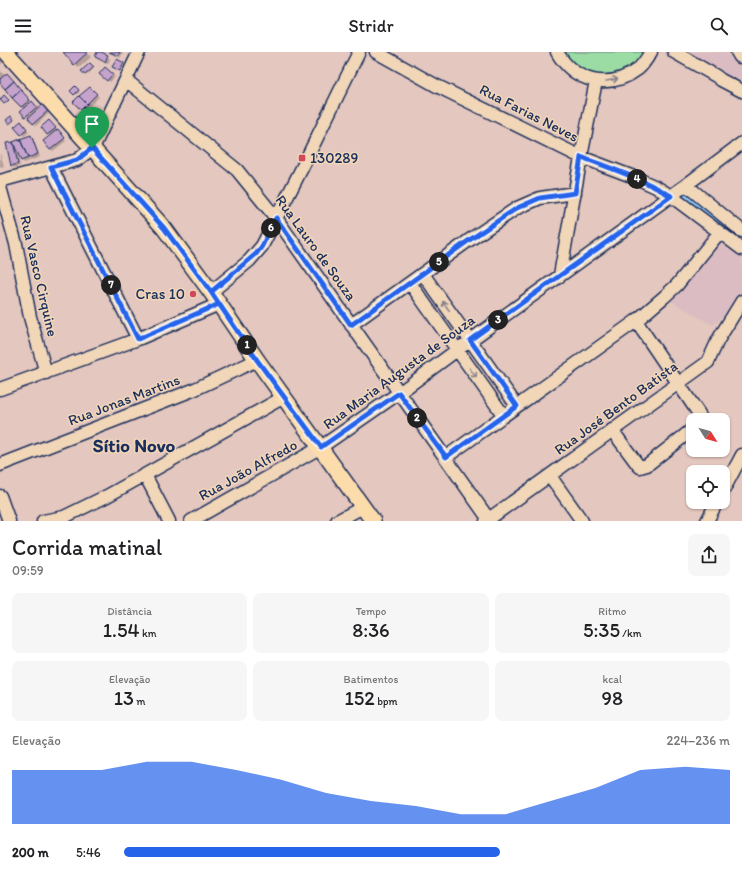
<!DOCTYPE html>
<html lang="pt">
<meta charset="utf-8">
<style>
:root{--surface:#fff;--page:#f6f6f6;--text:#202124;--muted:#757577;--accent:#2563eb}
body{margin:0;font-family:Itim,sans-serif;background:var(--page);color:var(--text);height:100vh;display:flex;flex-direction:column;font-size:15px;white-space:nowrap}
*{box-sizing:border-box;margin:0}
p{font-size:13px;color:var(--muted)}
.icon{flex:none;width:22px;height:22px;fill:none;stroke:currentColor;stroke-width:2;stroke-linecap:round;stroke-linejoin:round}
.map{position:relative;height:469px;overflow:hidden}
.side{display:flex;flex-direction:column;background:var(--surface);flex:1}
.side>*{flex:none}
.needle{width:26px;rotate:127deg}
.fabs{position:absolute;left:686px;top:361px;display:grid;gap:8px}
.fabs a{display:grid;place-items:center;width:44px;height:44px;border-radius:8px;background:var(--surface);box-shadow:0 1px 3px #0004;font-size:20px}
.pin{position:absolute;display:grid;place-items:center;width:34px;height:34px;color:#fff;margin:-41px -17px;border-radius:50% 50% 50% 0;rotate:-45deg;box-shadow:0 0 4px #0007}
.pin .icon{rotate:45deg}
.km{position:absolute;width:20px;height:20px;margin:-10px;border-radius:50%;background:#222;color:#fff;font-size:11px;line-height:20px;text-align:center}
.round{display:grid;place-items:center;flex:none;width:42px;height:42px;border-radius:8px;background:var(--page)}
.summary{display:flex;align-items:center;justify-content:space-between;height:68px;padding:0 12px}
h1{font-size:22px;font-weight:600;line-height:30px}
.metrics{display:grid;grid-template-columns:repeat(3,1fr);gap:6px;height:68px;padding:4px 12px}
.metrics div{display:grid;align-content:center;border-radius:8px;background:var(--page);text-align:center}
.metrics b{font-size:20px;font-weight:600}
.metrics small{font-size:11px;font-weight:400}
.metrics p{font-size:11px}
.chart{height:112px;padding:8px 12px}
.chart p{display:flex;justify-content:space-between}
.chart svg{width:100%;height:72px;margin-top:4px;fill:var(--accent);opacity:.7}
ul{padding:0 12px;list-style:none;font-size:13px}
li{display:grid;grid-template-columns:64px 48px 1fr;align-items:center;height:30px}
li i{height:10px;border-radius:5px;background:var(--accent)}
header{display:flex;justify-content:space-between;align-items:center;height:52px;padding:0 12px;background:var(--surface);font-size:18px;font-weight:600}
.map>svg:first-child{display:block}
.built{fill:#dbbcc2}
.green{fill:#9bdba4;stroke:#5b8581}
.shadow{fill:#0003}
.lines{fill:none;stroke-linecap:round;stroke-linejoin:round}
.canal{stroke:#97cdf5;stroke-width:9}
.building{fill:#c6a3cc;stroke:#1b2f5e}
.minor-casing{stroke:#1b2f5e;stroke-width:15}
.major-casing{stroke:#1b2f5e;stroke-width:18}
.minor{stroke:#f1d6b8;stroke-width:12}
.major{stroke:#fddcac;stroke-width:15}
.oneway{stroke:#86828b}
.route-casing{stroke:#fff;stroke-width:8}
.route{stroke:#2563eb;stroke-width:5}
.poi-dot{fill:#d1495b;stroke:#f1d6b8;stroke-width:1.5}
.labels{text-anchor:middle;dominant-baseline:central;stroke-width:3;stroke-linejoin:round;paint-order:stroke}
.street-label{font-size:15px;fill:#1b2f5e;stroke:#f1d6b8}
.poi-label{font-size:15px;fill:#1b2f5e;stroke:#f1d6b8;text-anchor:start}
.district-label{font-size:19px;font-weight:bold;fill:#1b2f5e;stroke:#f1d6b8}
</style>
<header><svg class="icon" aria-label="menu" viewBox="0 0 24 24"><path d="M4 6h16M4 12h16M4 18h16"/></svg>Stridr<svg class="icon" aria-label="search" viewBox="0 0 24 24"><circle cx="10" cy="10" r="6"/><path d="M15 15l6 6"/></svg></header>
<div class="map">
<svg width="742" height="469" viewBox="0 0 742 469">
<rect width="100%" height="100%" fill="#e4c7be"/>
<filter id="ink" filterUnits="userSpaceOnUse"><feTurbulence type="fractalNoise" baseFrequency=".025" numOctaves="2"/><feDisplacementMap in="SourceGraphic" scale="8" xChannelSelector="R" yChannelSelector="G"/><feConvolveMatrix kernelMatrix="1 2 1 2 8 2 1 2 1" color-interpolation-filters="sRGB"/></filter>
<g filter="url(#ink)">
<path class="built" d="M667 0H726L729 4 742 8V43Z
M720 191 742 207V240L739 244 738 250 715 272H711L671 249 675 246Z"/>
<path class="green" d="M557 0H651L638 17 596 29Z"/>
<path class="shadow" d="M64 0H86L91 5 79 16Z
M99 0 110 7 108 12 96 5Z
M110 0H123L120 6Z
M0 4 4 9 0 13Z
M90 12 94 16 87 23 83 19Z
M105 16 115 25 110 30 100 21Z
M0 18 5 24 9 25 31 51 32 50 39 57 43 53 50 60 36 74 22 59 24 57 0 30Z
M75 35 80 39 76 43 71 39Z
M90 36 99 45 84 59 75 50Z
M49 69 66 89 53 99 51 97 50 84 42 76Z
M21 71 29 80 24 84 21 82Z
M31 84 33 86 40 105 24 111 17 99 20 114 14 116 12 113 7 92Z
M0 101 4 114 0 115Z"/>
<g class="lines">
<path class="canal" d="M683 146 728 180"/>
</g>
<path class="building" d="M63 0H88L74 13Z
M97 0H101L108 3 105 10 95 5Z
M109 0H120L118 4Z
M117 7 124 11 120 19 112 15Z
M90 11 94 15 85 23 81 19Z
M105 15 113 22 107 29 99 22Z
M7 21 14 29 5 37 0 31V27Z
M14 29 21 38 12 46 5 37Z
M75 34 79 38 74 43 70 39Z
M90 35 97 42 87 52 79 44Z
M21 38 30 48 21 55 12 46Z
M4 43 9 48 4 52 0 48Z
M79 44 87 52 81 58 73 50Z
M32 49 37 55 25 65 20 59Z
M43 52 49 58 33 72 28 66Z
M11 64 14 68 9 72 6 68Z
M49 68 56 76 47 83 41 75Z
M21 69 27 77 21 83 14 75Z
M58 77 65 86 50 98 43 89Z
M31 83 38 102 28 106 20 87Z
M20 87 28 106 21 109 13 90Z
M13 90 18 112 11 114 6 91Z"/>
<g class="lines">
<defs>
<path id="minor" d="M376 0 435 33 581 105 634 125 656 135 671 144 742 197
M557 0C574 30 609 39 638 17 643 13 647 6 651 0
M674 0 716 24 721 28 742 39
M737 0 740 5H742
M126 28 237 118 276 166 490 469
M51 115 138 287
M0 129 77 108 93 96 139 0
M686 133 742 91
M0 135 16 192 30 265 46 321
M423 222 517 354
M560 223 581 105 596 29
M410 231 504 364
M211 240 249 209 262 194 303 114 359 0
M636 269 699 362 701 368
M351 273 468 189 517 156 540 146 575 141
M0 337 138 287 219 252
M612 378 638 413 640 415 647 413 693 377
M446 405 636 269 664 245 677 233 719 181
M0 413 193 338 257 308
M145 423 169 469
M550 424 582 469
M723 439 742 403
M0 444 9 469
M43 469 64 465 107 444 284 345
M191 469 321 395 399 341 457 298 686 133 742 179
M337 469 363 455
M486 469 708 310 718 288 742 249
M707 469 717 450"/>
<path id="major" d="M6 0 164 176 211 240 257 308 373 469"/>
</defs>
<use href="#minor" class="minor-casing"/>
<use href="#major" class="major-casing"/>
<use href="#minor" class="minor"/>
<use href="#major" class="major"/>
</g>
<defs><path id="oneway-shaft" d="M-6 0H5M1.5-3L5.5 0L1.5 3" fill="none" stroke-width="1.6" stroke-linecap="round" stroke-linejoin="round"/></defs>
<g class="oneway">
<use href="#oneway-shaft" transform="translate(612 28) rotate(-10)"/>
<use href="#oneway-shaft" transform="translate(446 254) rotate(-126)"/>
<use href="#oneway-shaft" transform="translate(473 321) rotate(55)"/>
</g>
</g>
<g class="lines" filter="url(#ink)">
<defs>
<path id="route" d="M92 96 164 176 211 240 257 308 321 395 399 341 446 405 517 354 470 288 671 144C643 127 612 117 581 105L575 141 540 146 517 156 468 189 351 273 276 166 262 194 256 202 211 240 219 252 138 287 51 115 77 108 92 96"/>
</defs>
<use href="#route" class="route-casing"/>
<use href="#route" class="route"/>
</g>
<g class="poi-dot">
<rect x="298" y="102" width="8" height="8" rx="2"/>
<circle cx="193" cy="242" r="4"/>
</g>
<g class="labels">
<g class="street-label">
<text transform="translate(529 61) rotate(27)">Rua Farias Neves</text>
<text transform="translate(316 196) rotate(54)">Rua Lauro de Souza</text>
<text transform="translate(39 224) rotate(77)">Rua Vasco Cirquine</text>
<text transform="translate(399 320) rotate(-36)">Rua Maria Augusta de Souza</text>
<text transform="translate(124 348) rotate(-21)">Rua Jonas Martins</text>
<text transform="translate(616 356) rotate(-36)">Rua José Bento Batista</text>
<text transform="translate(248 418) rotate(-29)">Rua João Alfredo</text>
</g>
<g class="poi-label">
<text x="310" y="106">130289</text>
<text x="185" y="242" text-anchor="end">Cras 10</text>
</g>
<g class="district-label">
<text x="134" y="393">Sítio Novo</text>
</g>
</g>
</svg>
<div class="fabs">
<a><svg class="needle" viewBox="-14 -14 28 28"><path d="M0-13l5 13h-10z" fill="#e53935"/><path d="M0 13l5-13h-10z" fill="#757577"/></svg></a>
<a><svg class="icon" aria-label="locate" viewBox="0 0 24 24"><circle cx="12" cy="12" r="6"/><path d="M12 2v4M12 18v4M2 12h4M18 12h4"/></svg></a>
</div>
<div class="pin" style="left:92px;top:96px;background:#1e9e55"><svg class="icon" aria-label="arrive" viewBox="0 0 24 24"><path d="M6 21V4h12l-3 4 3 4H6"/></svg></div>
<b class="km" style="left:247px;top:293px">1</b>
<b class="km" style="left:417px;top:366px">2</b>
<b class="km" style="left:498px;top:268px">3</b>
<b class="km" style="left:637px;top:127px">4</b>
<b class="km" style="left:439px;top:210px">5</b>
<b class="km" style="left:271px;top:176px">6</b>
<b class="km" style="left:111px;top:233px">7</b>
</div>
<section class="side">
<div class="summary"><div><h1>Corrida matinal</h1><p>09:59</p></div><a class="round"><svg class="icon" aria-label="share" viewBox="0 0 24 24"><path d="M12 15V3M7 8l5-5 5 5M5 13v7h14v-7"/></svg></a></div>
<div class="metrics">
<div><p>Distância</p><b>1.54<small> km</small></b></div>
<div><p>Tempo</p><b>8:36</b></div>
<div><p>Ritmo</p><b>5:35<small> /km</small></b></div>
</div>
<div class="metrics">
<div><p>Elevação</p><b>13<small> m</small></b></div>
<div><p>Batimentos</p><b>152<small> bpm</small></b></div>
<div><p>kcal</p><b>98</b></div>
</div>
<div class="chart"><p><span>Elevação</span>224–236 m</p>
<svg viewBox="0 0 160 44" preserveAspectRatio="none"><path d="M0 44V11L10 11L20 11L30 6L40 6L50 11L60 17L70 25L80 30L90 33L100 38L110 38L120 30L130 22L140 11L150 9L160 11V44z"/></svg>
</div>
<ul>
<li><b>200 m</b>5:46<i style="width:62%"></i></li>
</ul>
</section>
